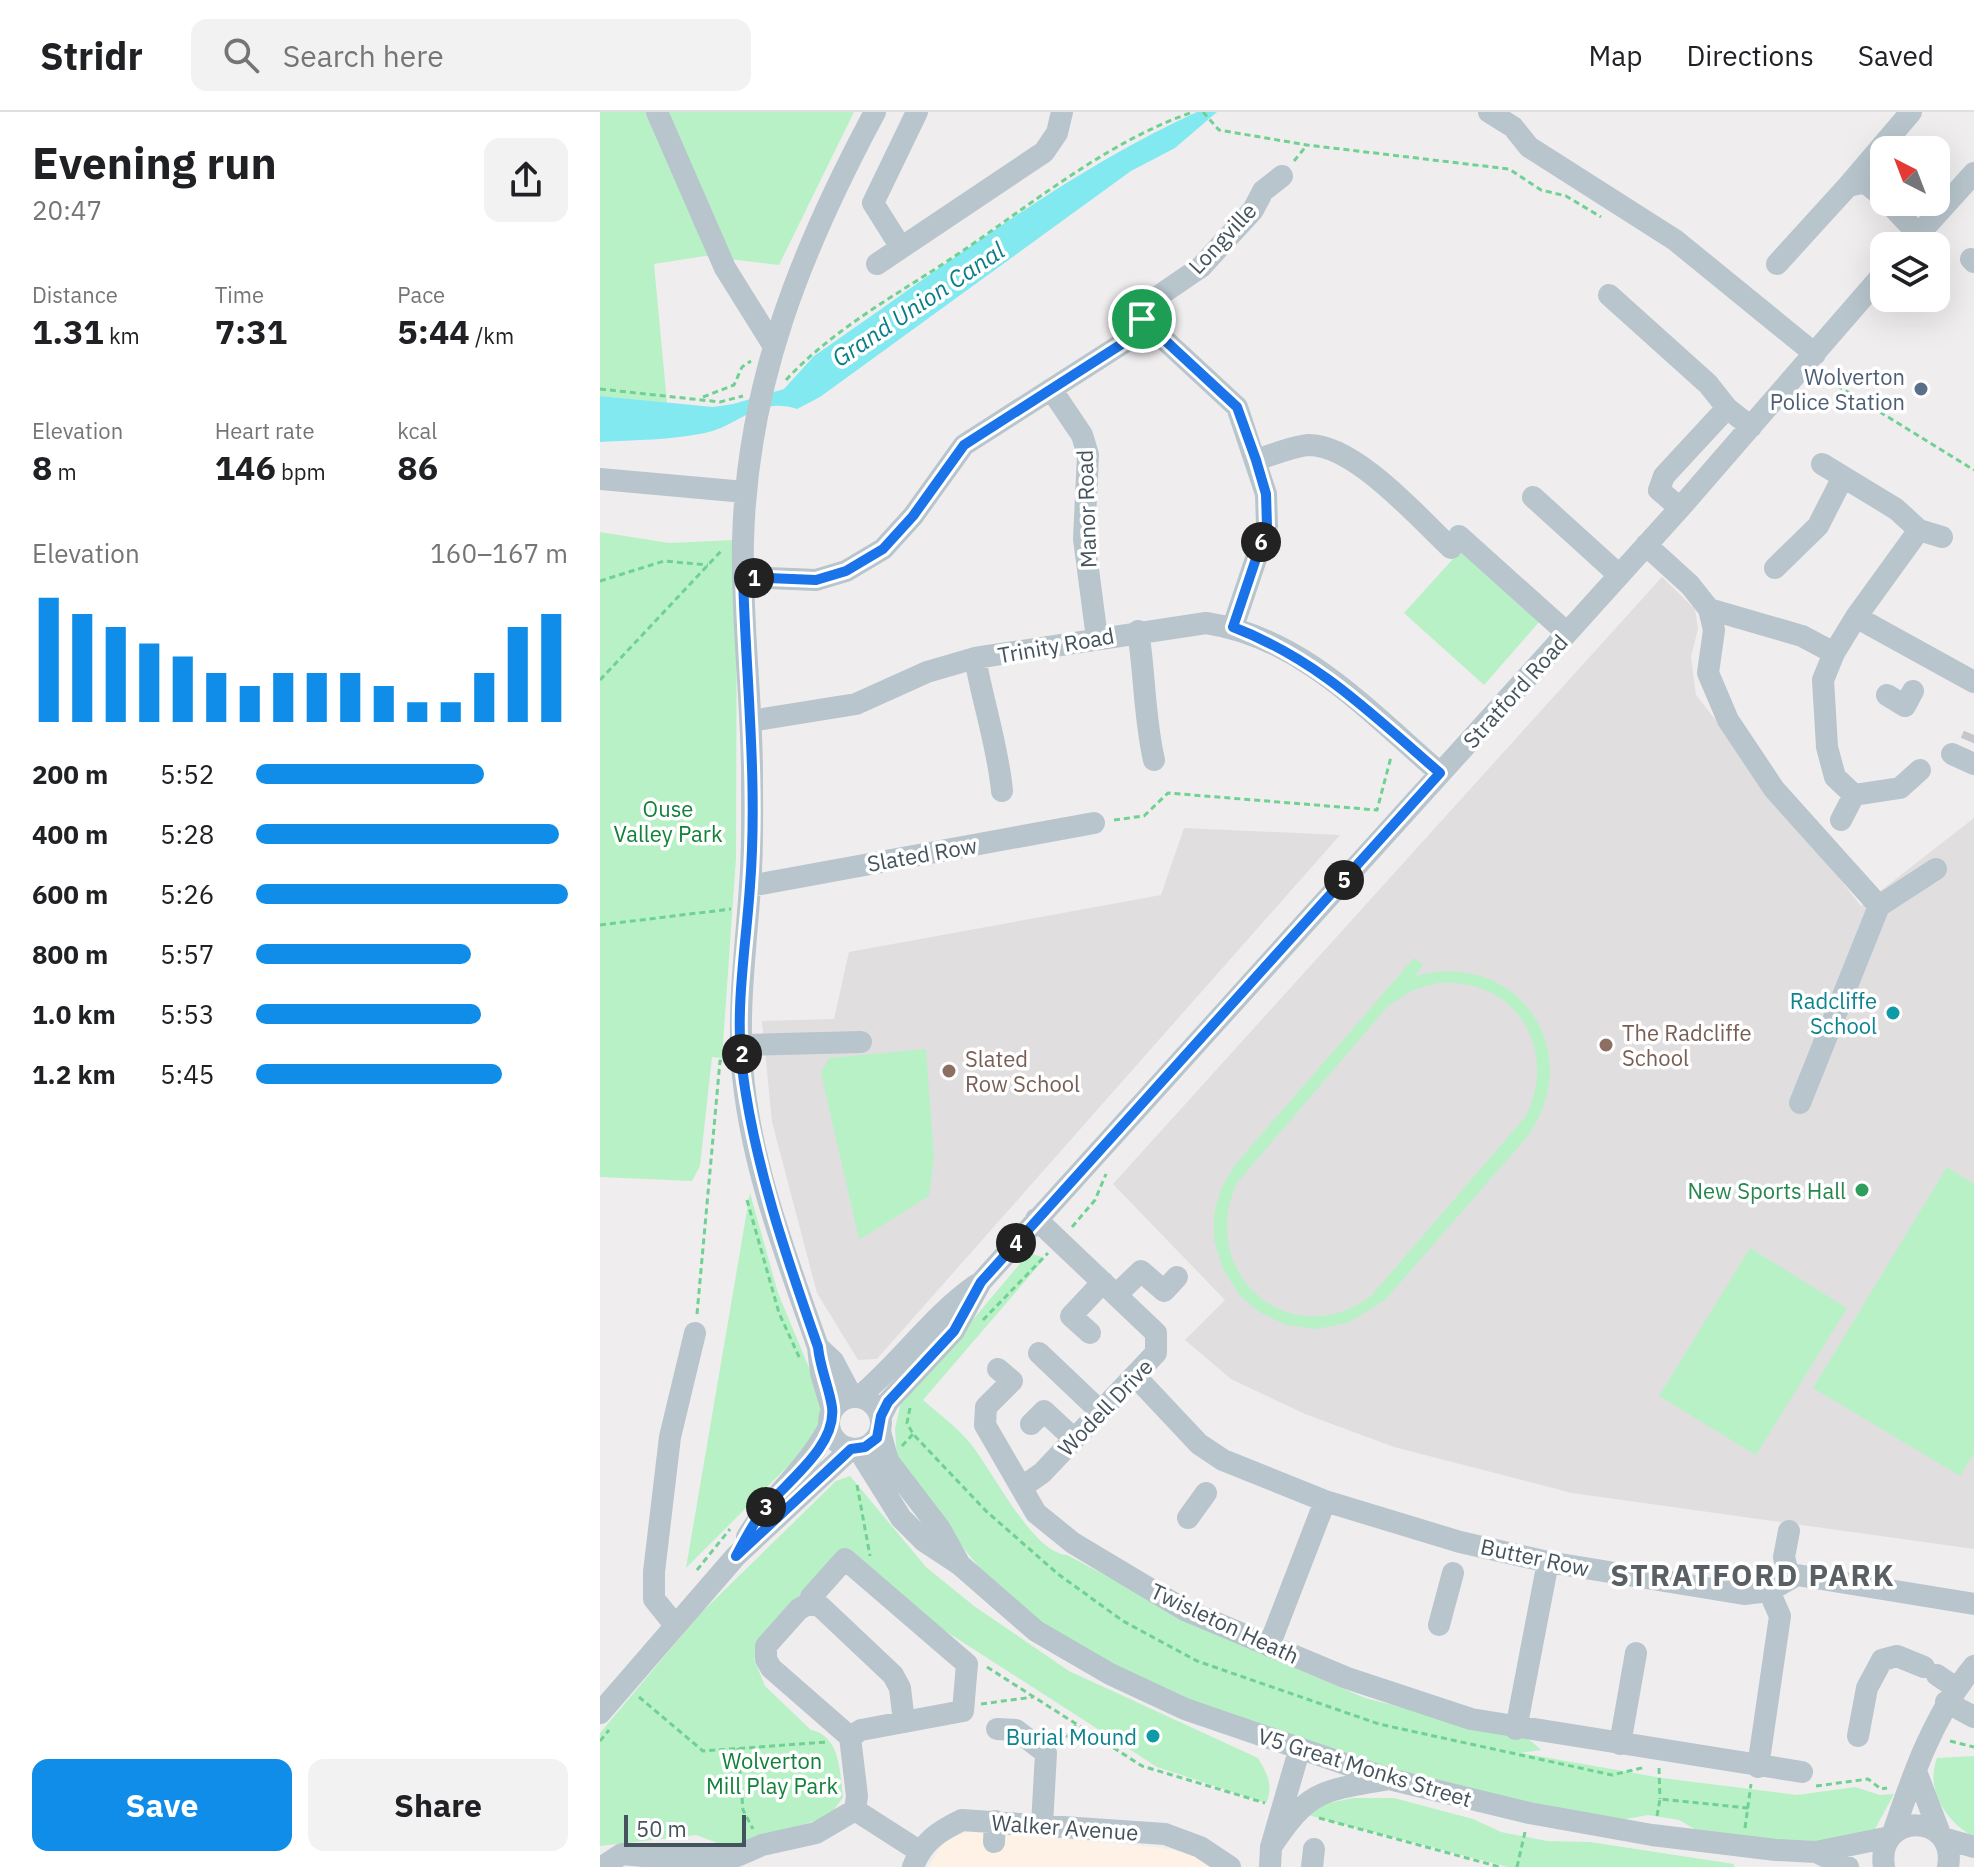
<!DOCTYPE html>
<meta charset="utf-8">
<style>
:root{--surface:#fff;--page:#f2f2f2;--text:#202124;--muted:#757577;--line:#e0e0e0;--accent:#0f8de8}
body{margin:0;font-family:"IBM Plex Sans",sans-serif;background:var(--page);color:var(--text);height:100vh;display:flex;flex-direction:column;font-size:30px;white-space:nowrap}
*{box-sizing:border-box;margin:0}
p{font-size:26px;color:var(--muted)}
.icon{flex:none;width:44px;height:44px;fill:none;stroke:currentColor;stroke-width:2;stroke-linecap:round;stroke-linejoin:round}
.map{position:relative;flex:1;overflow:hidden}
.drawer{display:flex;flex-direction:column;background:var(--surface);width:600px}
.drawer>*{flex:none}
.needle{width:52px;rotate:318deg}
.buttons{position:absolute;left:1270px;top:24px;display:grid;gap:16px}
.buttons a{display:grid;place-items:center;width:80px;height:80px;border-radius:16px;background:var(--surface);box-shadow:0 8px 32px #0002;font-size:40px}
.scale{position:absolute;left:24px;bottom:20px;width:122px;box-sizing:border-box;padding-left:8px;border:4px solid #45545c;border-top:0;font-size:22px;line-height:28px;white-space:nowrap;color:#45545c;-webkit-text-stroke:6px #fff;paint-order:stroke}
.pin{position:absolute;display:grid;place-items:center;width:68px;height:68px;color:#fff;margin:-34px;border:4px solid #fff;border-radius:50%;box-shadow:0 2px 8px #0007}
.km{position:absolute;width:40px;height:40px;margin:-20px;border-radius:50%;background:#222;color:#fff;font-size:22px;line-height:40px;text-align:center}
.round{display:grid;place-items:center;flex:none;width:84px;height:84px;border-radius:16px;background:var(--page)}
.overview{display:flex;align-items:center;justify-content:space-between;height:136px;padding:0 32px}
h1{font-size:44px;font-weight:700;line-height:60px}
.stats{display:grid;grid-template-columns:repeat(3,1fr);gap:12px;height:136px;padding:8px 32px}
.stats div{display:grid;align-content:center}
.stats b{font-size:34px;font-weight:700}
.stats small{font-size:22px;font-weight:400}
.stats p{font-size:22px}
.chart{height:224px;padding:16px 32px}
.chart p{display:flex;justify-content:space-between}
.chart svg{width:100%;height:144px;margin-top:8px;stroke:var(--accent);stroke-width:6}
.primary-button{display:flex;gap:16px;margin-top:auto;padding:16px 32px}
.primary-button a{flex:1;height:92px;border-radius:16px;background:var(--accent);color:#fff;font-size:32px;font-weight:700;line-height:92px;text-align:center}
.primary-button a+a{background:var(--page);color:var(--text)}
ul{padding:0 32px;list-style:none;font-size:26px}
li{display:grid;grid-template-columns:128px 96px 1fr;align-items:center;height:60px}
li i{height:20px;border-radius:10px;background:var(--accent)}
header{display:flex;align-items:center;gap:48px;box-sizing:border-box;height:112px;padding:0 40px;background:var(--surface);border-bottom:2px solid var(--line)}
header strong{font-size:38px}
nav{display:flex;gap:44px;margin-inline-start:auto;font-size:28px}
.search{width:560px;height:72px;background:var(--page);display:flex;align-items:center;gap:20px;box-sizing:border-box;padding:0 28px;border-radius:16px;color:var(--muted);font-size:30px}
main{display:flex;flex:1;min-height:0}
.map>svg:first-child{display:block}
.commercial{fill:#fdf2e5}
.education{fill:#e1dee0}
.green{fill:#b8f1c6;fill-rule:evenodd}
.water{fill:#83e9f0}
.lines{fill:none;stroke-linecap:round;stroke-linejoin:round}
.minor-tunnel{stroke:#c5c7ca;stroke-width:22;stroke-dasharray:22 11;stroke-linecap:butt}
.path{stroke:#6fd192;stroke-width:3;stroke-dasharray:6 4;stroke-linecap:butt}
.minor{stroke:#b8c5cc;stroke-width:22}
.route-casing{stroke:#fff;stroke-width:16}
.route{stroke:#1a73e8;stroke-width:10}
.service-dot{fill:#5c6f8a;stroke:#fff;stroke-width:3}
.culture-dot{fill:#0f9aa8;stroke:#fff;stroke-width:3}
.education-dot{fill:#8d6e63;stroke:#fff;stroke-width:3}
.leisure-dot{fill:#2e9e5b;stroke:#fff;stroke-width:3}
.labels{text-anchor:middle;dominant-baseline:central;stroke-width:7;stroke-linejoin:round;paint-order:stroke}
.street-label{font-size:22px;fill:#45545c;stroke:#fff}
.service-label{font-size:22px;fill:#4e5e75;stroke:#fff;text-anchor:end}
.park-label{font-size:22px;fill:#128139;stroke:#fff}
.culture-label{font-size:22px;fill:#0d838f;stroke:#fff;text-anchor:end}
.education-label{font-size:22px;fill:#785e54;stroke:#fff;text-anchor:start}
.leisure-label{font-size:22px;fill:#27864d;stroke:#fff;text-anchor:end}
.water-label{font-size:24px;font-style:italic;fill:#087e88;stroke:#fff}
.district-label{font-size:30px;font-weight:bold;letter-spacing:2px;fill:#5a5f63;stroke:#fff}
</style>
<header>
<strong>Stridr</strong>
<div class="search"><svg class="icon" aria-label="search" viewBox="0 0 24 24"><circle cx="10" cy="10" r="6"/><path d="M15 15l6 6"/></svg>Search here</div>
<nav><a>Map</a><a>Directions</a><a>Saved</a></nav>
</header>
<main>
<section class="drawer">
<div class="overview"><div><h1>Evening run</h1><p>20:47</p></div><a class="round"><svg class="icon" aria-label="share" viewBox="0 0 24 24"><path d="M12 15V3M7 8l5-5 5 5M5 13v7h14v-7"/></svg></a></div>
<div class="stats">
<div><p>Distance</p><b>1.31<small> km</small></b></div>
<div><p>Time</p><b>7:31</b></div>
<div><p>Pace</p><b>5:44<small> /km</small></b></div>
</div>
<div class="stats">
<div><p>Elevation</p><b>8<small> m</small></b></div>
<div><p>Heart rate</p><b>146<small> bpm</small></b></div>
<div><p>kcal</p><b>86</b></div>
</div>
<div class="chart"><p><span>Elevation</span>160–167 m</p>
<svg viewBox="0 0 160 44" preserveAspectRatio="none"><path d="M5 44V6M15 44V11M25 44V15M35 44V20M45 44V24M55 44V29M65 44V33M75 44V29M85 44V29M95 44V29M105 44V33M115 44V38M125 44V38M135 44V29M145 44V15M155 44V11"/></svg>
</div>
<ul>
<li><b>200 m</b>5:52<i style="width:73%"></i></li>
<li><b>400 m</b>5:28<i style="width:97%"></i></li>
<li><b>600 m</b>5:26<i style="width:100%"></i></li>
<li><b>800 m</b>5:57<i style="width:69%"></i></li>
<li><b>1.0 km</b>5:53<i style="width:72%"></i></li>
<li><b>1.2 km</b>5:45<i style="width:79%"></i></li>
</ul>
<div class="primary-button"><a>Save</a><a>Share</a></div>
</section>
<div class="map">
<svg width="1374" height="1755" viewBox="0 0 1374 1755">
<rect width="100%" height="100%" fill="#f0edee"/>
<path class="commercial" d="M369 1719 555 1735 591 1741 613 1755H328L344 1730Z"/>
<path class="education" d="M1062 465 1095 497 1098 517 1091 545 1096 583 1261 794 1374 706V1437L972 1381 794 1335 705 1302 631 1267 585 1228 625 1188 513 1072Z
M584 716 740 723 277 1247 258 1248 217 1181 172 1010 162 909 234 907 249 840 561 783Z"/>
<path class="green" d="M0 0H254L179 153 105 144 54 152 67 291 0 284Z
M0 420 69 431 135 428 137 435 136 746 122 946 112 945 100 1054 92 1069 0 1065Z
M861 438 940 509 884 573 804 501Z
M814 846 823 853 815 864C916 836 988 938 928 1024L785 1188 748 1211 716 1217 686 1213 661 1201 640 1184 623 1157 614 1128V1102L621 1077 634 1054ZM838 871C915 865 959 936 926 1004L771 1184C690 1244 596 1161 637 1071L788 894 813 878Z
M326 937 334 1046 329 1084 259 1128 221 961 229 946Z
M1347 1055 1374 1072V1341L1360 1364 1213 1276Z
M150 1081 178 1181 222 1287 218 1324 86 1456Z
M1150 1136 1247 1196 1156 1343 1059 1284Z
M429 1141 445 1146 323 1288C339 1302 357 1315 370 1331 392 1357 432 1441 467 1443L611 1519 765 1586 930 1628 941 1638 921 1641 1062 1666 1197 1683 1255 1675 1280 1683 1294 1682 1275 1717 1218 1735 1112 1727 1079 1708 1048 1703 1005 1711 882 1687 558 1579 457 1524 400 1481 343 1411 297 1345 295 1317 300 1294Z
M250 1364 326 1455 374 1494 469 1559 658 1646C667 1661 674 1674 666 1691L557 1655 339 1515 252 1439 154 1547 165 1574 211 1618C241 1624 240 1662 243 1685L230 1704 131 1736 96 1723 0 1734V1621L100 1502 236 1369Z
M1374 1644V1725C1346 1710 1325 1677 1337 1646Z
M753 1686H794L873 1707 901 1720 947 1729 990 1730 1134 1752V1755H908L708 1703 725 1692Z"/>
<path class="water" d="M597 0H617L575 36 531 59 220 285 197 297C158 284 138 314 105 321 71 328 35 328 0 330V284L113 295 133 292 184 277 214 244C333 162 465 60 597 0Z"/>
<g class="lines">
<path class="minor-tunnel" d="M1371 630 1374 623"/>
<path class="path" d="M603 0 619 18 707 33 909 57 941 78 966 84 1001 105
M694 49 707 33
M1220 263 1374 358
M186 268C234 216 300 181 358 142 432 92 508 29 593 0
M0 277 120 290 143 284
M103 285 134 273 142 255 151 249
M0 469 64 449 108 453
M0 568 123 437
M514 708 544 704 568 681 777 698 791 645
M0 813 131 797
M147 1088 179 1201 200 1247
M472 1115 495 1088 506 1062
M97 1202 120 949 123 950
M383 1208 448 1141
M310 1296 307 1311 313 1322 386 1399 458 1462 523 1509 597 1549 779 1612 1012 1663 1046 1655
M302 1334 313 1322
M257 1373 270 1444
M97 1458 130 1417
M387 1555 542 1654 665 1691
M39 1585 103 1639 227 1630
M381 1592 433 1585
M0 1629 9 1618
M1350 1629 1374 1635
M461 1634 477 1610
M138 1636 143 1698 153 1717
M1059 1656 1060 1687
M1216 1674 1268 1667 1281 1677 1287 1676
M1057 1704 1060 1687 1148 1696
M719 1706 900 1755
M1145 1716 1151 1672
M917 1755 925 1720"/>
<path class="minor" d="M57 0 125 156 173 233
M889 0 913 15 929 35 1075 128 1215 242
M1248 74 1311 0
M1288 90 1318 122
M300 134 273 91 317 0
M1308 134 1374 61
M1371 147 1374 150
M277 152 444 40 457 21 462 0
M1177 152 1248 74 1265 70 1284 86
M1009 183 1108 272 1127 296
M542 207 637 295 666 382 667 414 633 515
M451 277 482 323 488 343 484 427 497 526
M656 348C672 343 693 334 709 333 755 333 818 405 851 436
M1222 352 1296 397 1319 418 1256 505
M0 367 145 380
M933 385 1019 463
M1080 396 1059 378 1064 364 1127 296 1151 315
M1319 418 1342 425
M859 424 967 521
M1046 433 1090 473 1109 497 1114 518 1108 561 1128 608 1174 677 1279 794
M1175 456 1218 414 1243 365
M143 465 216 468 246 459 283 437 313 404 364 333 528 228 557 185 601 155 653 98 663 79 682 64
M1109 497 1202 524 1234 541 1256 505 1374 570
M538 519C545 562 544 605 554 648
M1234 541 1223 568 1227 635 1235 665 1254 683
M375 546C383 591 398 635 402 679
M1287 583 1305 594 1313 579
M151 609 256 592 327 560 375 546 606 511C702 525 769 600 840 661
M1352 642 1374 652
M1241 708 1254 683 1300 676 1320 658
M150 774 494 711
M142 933 261 930
M1200 991 1279 794 1336 757
M517 1182 541 1159 564 1179 577 1165
M490 1221 471 1204 503 1170
M218 1235 233 1249 252 1285
M439 1241 500 1299
M398 1257 412 1269 386 1295 385 1313 436 1401 473 1431 585 1498 747 1566 871 1607 1202 1660
M535 1264 599 1332 623 1348 725 1389 860 1430 948 1450 1144 1482 1169 1479 1197 1463 1374 1492
M229 1311a26 26 0 1 1 52 0a26 26 0 1 1-52 0Z
M259 1285C301 1250 332 1204 376 1173
M232 1298 221 1261 218 1235C186 1144 149 1049 142 952 138 892 146 834 150 774 153 738 152 701 152 665 152 586 141 508 143 429 147 271 201 138 275 0
M281 1304 288 1290 354 1219 381 1170 1080 396 1284 161
M431 1312 444 1299 474 1327
M280 1320 288 1349 340 1417 359 1451
M258 1337 301 1406 324 1429 359 1452 436 1519 510 1562 585 1597 789 1667 929 1701 1052 1723 1176 1738 1216 1740 1290 1725
M422 1375 442 1361 556 1241V1221L436 1107
M588 1406 606 1381
M147 1425C170 1385 208 1356 229 1315
M1189 1465 1184 1445 1189 1419
M210 1491 211 1485 245 1447 367 1552 363 1599 261 1618 250 1625
M75 1513 54 1487V1460L70 1325 95 1221
M839 1513 853 1461
M669 1534 725 1389
M1337 1563 1356 1576
M1346 1590 1374 1605
M0 1601 136 1444 251 1337
M397 1617 416 1618 446 1641 442 1713
M916 1617 948 1450
M1258 1624 1267 1576 1282 1548 1297 1544 1324 1555
M1020 1632 1036 1541
M1158 1655 1180 1504 1169 1479
M1317 1662 1340 1722
M255 1698 257 1684 250 1625 171 1556 166 1547V1534L199 1497 210 1491 221 1495 293 1563 300 1576 304 1610
M1293 1721C1313 1662 1334 1602 1374 1554
M1343 1726 1374 1735
M394 1730 395 1709
M671 1735C708 1679 720 1679 784 1668
M1216 1740 1248 1755
M2 1755 22 1742 64 1746 137 1744 162 1733 216 1721 255 1698 319 1739
M313 1755C322 1730 339 1719 362 1708L565 1722 600 1735 630 1755
M670 1755 671 1735 699 1639
M712 1755 714 1737
M1284 1755C1275 1699 1358 1700 1348 1755"/>
</g>
<g class="lines">
<defs>
<path id="route" d="M542 207 637 295 656 348 666 382 667 414 633 515C719 548 771 602 840 661L381 1170 354 1219 288 1290 281 1304 277 1326 265 1335 251 1337 136 1444C144 1429 152 1414 161 1401 183 1372 237 1336 232 1295 229 1275 220 1256 218 1235 186 1144 154 1052 142 955 135 895 146 834 150 774 158 671 146 568 143 465L216 468 246 459 283 437 313 404 364 333 528 228Z"/>
</defs>
<use href="#route" class="route-casing"/>
<use href="#route" class="route"/>
</g>
<circle class="service-dot" cx="1321" cy="277" r="8"/>
<g class="culture-dot">
<circle cx="1293" cy="901" r="8"/>
<circle cx="553" cy="1624" r="8"/>
</g>
<g class="education-dot">
<circle cx="1006" cy="933" r="8"/>
<circle cx="349" cy="959" r="8"/>
</g>
<circle class="leisure-dot" cx="1262" cy="1078" r="8"/>
<g class="labels">
<g class="street-label">
<text transform="translate(622 126) rotate(-47)">Longville</text>
<text transform="translate(486 397) rotate(-92)">Manor Road</text>
<text transform="translate(456 533) rotate(-10)">Trinity Road</text>
<text transform="translate(915 579) rotate(-48)">Stratford Road</text>
<text transform="translate(322 742) rotate(-10)">Slated Row</text>
<text transform="translate(505 1295) rotate(-46)">Wodell Drive</text>
<text transform="translate(935 1445) rotate(12)">Butter Row</text>
<text transform="translate(625 1511) rotate(25)">Twisleton Heath</text>
<text transform="translate(765 1655) rotate(17)">V5 Great Monks Street</text>
<text transform="translate(465 1715) rotate(4)">Walker Avenue</text>
</g>
<g class="service-label">
<text x="1305" y="264">Wolverton<tspan x="1305" dy="25">Police Station</tspan></text>
</g>
<g class="park-label">
<text x="68" y="696">Ouse<tspan x="68" dy="25">Valley Park</tspan></text>
<text x="172" y="1648">Wolverton<tspan x="172" dy="25">Mill Play Park</tspan></text>
</g>
<g class="culture-label">
<text x="1277" y="888">Radcliffe<tspan x="1277" dy="25">School</tspan></text>
<text x="537" y="1624">Burial Mound</text>
</g>
<g class="education-label">
<text x="1022" y="920">The Radcliffe<tspan x="1022" dy="25">School</tspan></text>
<text x="365" y="946">Slated<tspan x="365" dy="25">Row School</tspan></text>
</g>
<g class="leisure-label">
<text x="1246" y="1078">New Sports Hall</text>
</g>
<g class="water-label">
<text transform="translate(318 192) rotate(-34)">Grand Union Canal</text>
</g>
<g class="district-label">
<text x="1153" y="1462">STRATFORD PARK</text>
</g>
</g>
</svg>
<div class="buttons">
<a><svg class="needle" viewBox="-14 -14 28 28"><path d="M0-13l5 13h-10z" fill="#e53935"/><path d="M0 13l5-13h-10z" fill="#757577"/></svg></a>
<a><svg class="icon" aria-label="layers" viewBox="0 0 24 24"><path d="M12 4l9 5-9 5-9-5zM3 14l9 5 9-5"/></svg></a>
</div>
<div class="scale">50 m</div>
<div class="pin" style="left:542px;top:207px;background:#1e9e55"><svg class="icon" aria-label="arrive" viewBox="0 0 24 24"><path d="M6 21V4h12l-3 4 3 4H6"/></svg></div>
<b class="km" style="left:154px;top:466px">1</b>
<b class="km" style="left:142px;top:942px">2</b>
<b class="km" style="left:166px;top:1395px">3</b>
<b class="km" style="left:416px;top:1131px">4</b>
<b class="km" style="left:744px;top:768px">5</b>
<b class="km" style="left:661px;top:430px">6</b>
</div>
</main>
